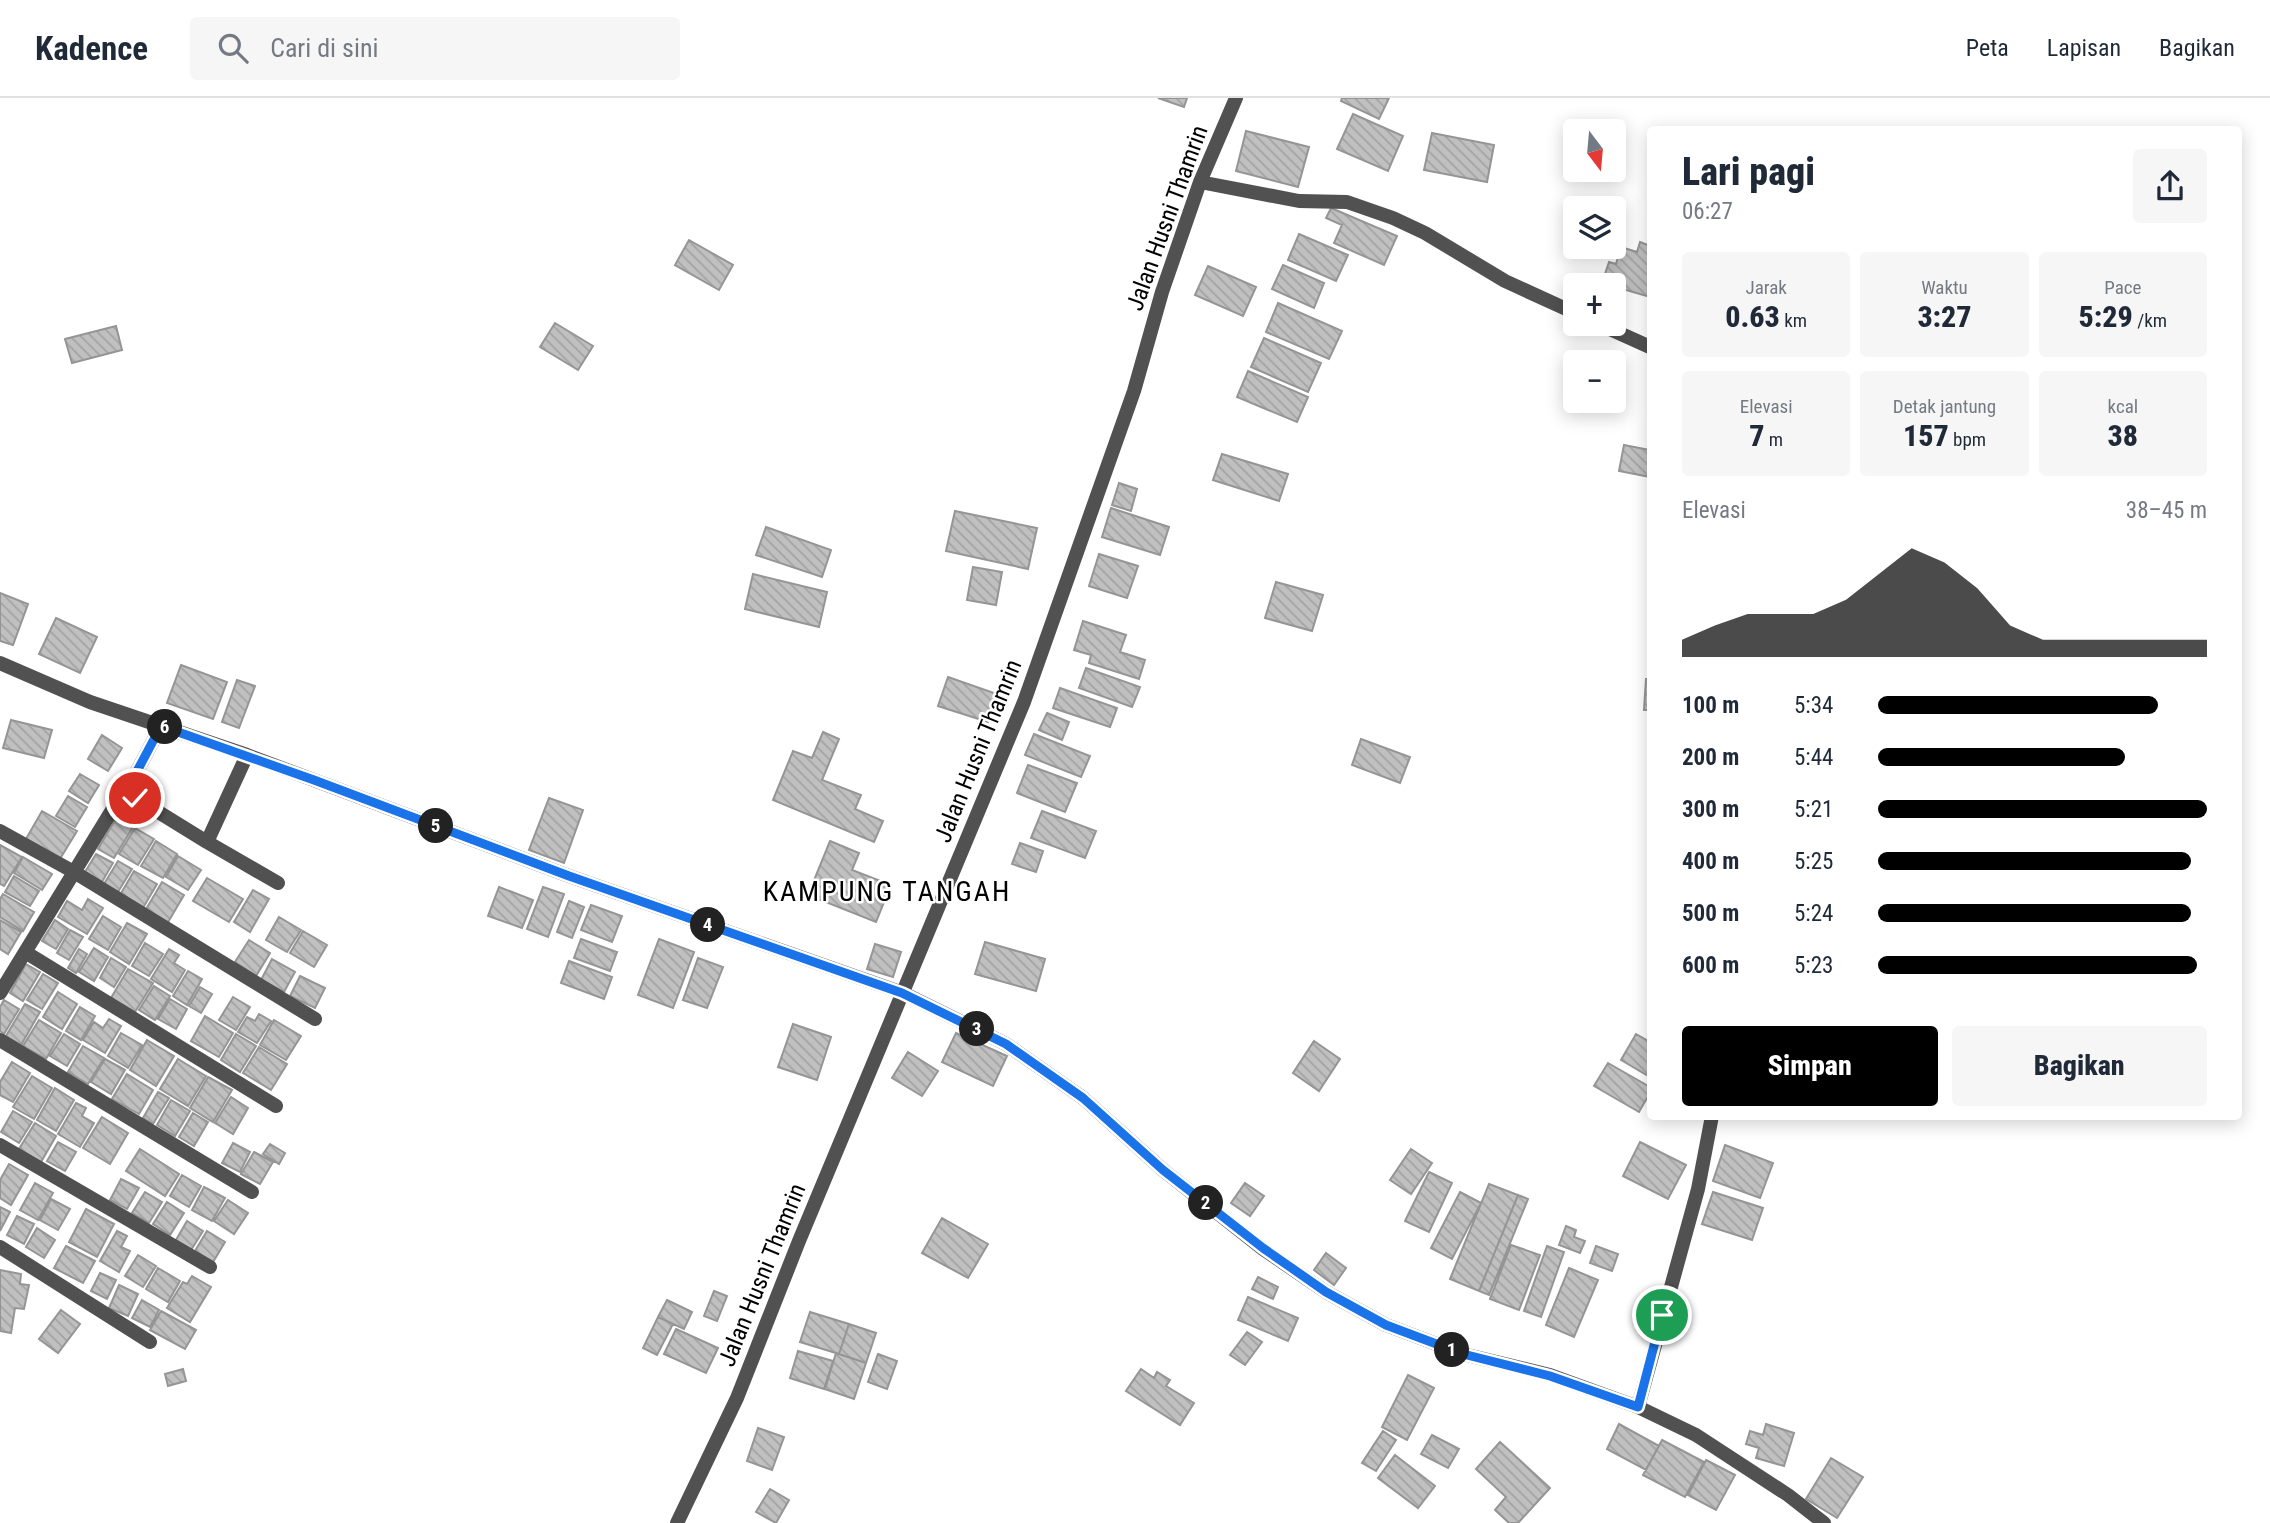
<!DOCTYPE html>
<html lang="id">
<meta charset="utf-8">
<style>
:root{--surface:#fff;--page:#f6f6f7;--text:#1f2937;--muted:#747a83;--line:#e0e1e3;--accent:#000}
body{margin:0;font-family:"Roboto Condensed",sans-serif;background:var(--page);color:var(--text);height:100vh;display:flex;flex-direction:column;font-size:26px;white-space:nowrap}
*{box-sizing:border-box;margin:0}
p{font-size:23px;color:var(--muted)}
.icon{flex:none;width:38px;height:38px;fill:none;stroke:currentColor;stroke-width:2;stroke-linecap:round;stroke-linejoin:round}
.map{position:relative;flex:1;overflow:hidden}
.side{position:absolute;left:1647px;top:28px;width:595px;height:994px;display:flex;flex-direction:column;background:var(--surface);border-radius:7px;box-shadow:0 4px 18px #0003}
.side>*{flex:none}
.needle{width:46px;rotate:164deg}
.fabs{position:absolute;left:1563px;top:21px;display:grid;gap:14px}
.fabs a{display:grid;place-items:center;width:63px;height:63px;border-radius:7px;background:var(--surface);box-shadow:0 4px 18px #0003;font-size:35px}
.pin{position:absolute;display:grid;place-items:center;width:60px;height:60px;color:#fff;margin:-30px;border:4px solid #fff;border-radius:50%;box-shadow:0 2px 7px #0007}
.km{position:absolute;width:35px;height:35px;margin:-18px;border-radius:50%;background:#222;color:#fff;font-size:19px;line-height:35px;text-align:center}
.round{display:grid;place-items:center;flex:none;width:74px;height:74px;border-radius:7px;background:var(--page)}
.head{display:flex;align-items:center;justify-content:space-between;height:119px;padding:0 35px}
h1{font-size:38px;font-weight:800;line-height:52px}
.stats{display:grid;grid-template-columns:repeat(3,1fr);gap:10px;height:119px;padding:7px 35px}
.stats div{display:grid;align-content:center;border-radius:7px;background:var(--page);text-align:center}
.stats b{font-size:30px;font-weight:800}
.stats small{font-size:19px;font-weight:400}
.stats p{font-size:19px}
.chart{height:196px;padding:14px 35px}
.chart p{display:flex;justify-content:space-between}
.chart svg{width:100%;height:126px;margin-top:7px;fill:var(--accent);opacity:.7}
.primary-button{display:flex;gap:14px;margin-top:auto;padding:14px 35px}
.primary-button a{flex:1;height:80px;border-radius:7px;background:var(--accent);color:#fff;font-size:28px;font-weight:800;line-height:80px;text-align:center}
.primary-button a+a{background:var(--page);color:var(--text)}
ul{padding:0 35px;list-style:none;font-size:23px}
li{display:grid;grid-template-columns:112px 84px 1fr;align-items:center;height:52px}
li i{height:18px;border-radius:9px;background:var(--accent)}
header{display:flex;align-items:center;gap:42px;box-sizing:border-box;height:98px;padding:0 35px;background:var(--surface);border-bottom:2px solid var(--line)}
header strong{font-size:33px}
nav{display:flex;gap:38px;margin-inline-start:auto;font-size:24px}
.search{width:490px;height:63px;background:var(--page);display:flex;align-items:center;gap:18px;box-sizing:border-box;padding:0 24px;border-radius:7px;color:var(--muted);font-size:26px}
.map>svg:first-child{display:block}
.building{fill:url(#building-back-hatch);stroke:#959595;stroke-width:2}
.lines{fill:none;stroke-linecap:round;stroke-linejoin:round}
.minor{stroke:#515151;stroke-width:14}
.route-casing{stroke:#fff;stroke-width:14}
.route{stroke:#1a73e8;stroke-width:9}
.labels{text-anchor:middle;dominant-baseline:central;stroke-width:5;stroke-linejoin:round;paint-order:stroke}
.street-label{font-size:24px;fill:#000;stroke:#fff}
.quarter-label{font-size:28px;letter-spacing:2px;fill:#000;stroke:#fff}
</style>
<header>
<strong>Kadence</strong>
<div class="search"><svg class="icon" aria-label="search" viewBox="0 0 24 24"><circle cx="10" cy="10" r="6"/><path d="M15 15l6 6"/></svg>Cari di sini</div>
<nav><a>Peta</a><a>Lapisan</a><a>Bagikan</a></nav>
</header>
<div class="map">
<svg width="2270" height="1425" viewBox="0 0 2270 1425">
<defs>
<pattern id="building-back-hatch" width="6" height="6" patternUnits="userSpaceOnUse" patternTransform="scale(1.75)"><rect width="6" height="6" fill="#c0c0c0"/><path d="M-1 5l2 2M0 0l6 6M5-1l2 2" fill="none" stroke="#a3a3a3"/></pattern>
</defs>
<rect width="100%" height="100%" fill="#fff"/>
<path class="building" d="M1158 0H1187L1184 9Z
M1342 0H1389L1379 21 1341 3Z
M1353 16 1403 38 1388 73 1337 51Z
M1246 33 1309 49 1298 89 1236 73Z
M1432 35 1494 47 1487 84 1424 72Z
M1331 110 1397 138 1384 167 1334 145 1342 127 1326 120Z
M1299 136 1348 157 1336 183 1288 162Z
M689 142 733 167 719 192 675 167Z
M1640 144 1650 148V199L1602 185 1609 164 1616 166 1621 149 1637 154Z
M1283 167 1324 185 1314 210 1272 191Z
M1208 168 1256 189 1243 218 1195 197Z
M1278 205 1342 233 1329 261 1266 234Z
M555 225 593 248 578 272 540 249Z
M116 228 122 252 72 265 65 241Z
M1264 240 1321 265 1308 294 1251 269Z
M1614 270 1623 271 1617 304 1608 303H1614Z
M1248 273 1308 299 1297 324 1237 299Z
M1624 347 1650 352V379L1619 373Z
M1222 356 1288 376 1279 403 1213 382Z
M1119 385 1137 391 1131 413 1112 407Z
M1111 410 1169 429 1160 457 1102 439Z
M955 413 1037 430 1028 471 946 453Z
M766 429 831 452 822 479 756 457Z
M1099 456 1138 468 1127 500 1089 488Z
M973 469 1002 474 996 507 967 502Z
M753 476 827 494 819 529 745 511Z
M1276 484 1323 497 1312 533 1265 520Z
M0 495 28 506 13 547 0 543Z
M56 520 97 539 80 575 39 556Z
M1083 523 1126 537 1120 554 1145 562 1139 581 1089 565 1091 557 1074 552Z
M181 567 227 584 213 621 167 605Z
M1086 570 1140 589 1132 609 1079 590Z
M948 579 997 596 988 624 938 608Z
M1646 581H1650V612H1644Z
M237 582 255 588 239 630 222 624Z
M1060 590 1117 610 1110 629 1053 610Z
M1047 615 1069 624 1062 642 1039 632Z
M11 622 52 632 44 660 3 650Z
M823 634 839 641 822 682 861 697 855 711 883 723 874 744 773 702 793 653 812 660Z
M1034 636 1090 658 1081 679 1025 657Z
M102 637 122 650 108 673 88 661Z
M1361 641 1410 659 1400 685 1352 667Z
M1028 667 1077 685 1065 714 1017 695Z
M80 676 99 687 88 705 69 693Z
M68 698 87 709 75 729 56 718Z
M549 700 583 712 564 765 529 752Z
M42 713 77 733 60 761 26 741Z
M1042 713 1096 733 1085 760 1031 740Z
M117 719 133 729 114 760 98 751Z
M135 730 154 741 138 767 119 756Z
M156 743 177 756 163 780 141 768Z
M830 743 859 755 852 772 891 787 876 824 808 797Z
M1020 745 1043 753 1036 774 1012 766Z
M0 747 22 759 4 788 0 786Z
M96 756 113 765 102 784 85 774Z
M178 758 201 772 188 792 166 779Z
M23 759 52 776 42 792 14 775Z
M118 763 132 771 118 794 104 786Z
M134 773 157 786 143 810 120 797Z
M14 778 39 793 30 808 5 794Z
M207 780 243 801 229 824 193 803Z
M162 784 184 797 167 826 145 813Z
M499 789 533 802 522 830 488 818Z
M543 789 564 796 548 839 527 831Z
M253 792 269 801 250 834 234 824Z
M3 796 34 814 23 833 0 819V801Z
M88 801 103 810 87 836 58 819 67 803 82 812Z
M569 803 584 809 572 840 557 834Z
M591 807 622 818 612 844 581 832Z
M103 818 121 829 108 852 89 841Z
M279 819 301 832 287 854 266 842Z
M0 822 21 834 8 856 0 851Z
M55 822 68 831 56 851 42 843Z
M127 825 147 836 129 866 110 854Z
M70 832 83 839 69 862 57 855Z
M303 833 327 847 314 869 290 855Z
M581 841 617 854 610 873 574 860Z
M659 841 694 854 673 910 638 897Z
M249 842 270 855 256 878 235 864Z
M985 844 1045 861 1036 893 975 876Z
M145 845 163 856 149 878 132 868Z
M875 846 901 854 893 879 867 871Z
M94 850 108 859 94 883 79 874Z
M79 851 87 856 76 875 68 870Z
M169 851 179 857 174 865 185 872 172 894 151 881Z
M111 860 126 869 114 889 100 880Z
M698 860 723 869 707 910 683 902Z
M272 861 295 874 284 894 261 882Z
M569 863 612 879 604 901 561 885Z
M26 866 40 874 23 903 10 895Z
M128 871 153 885 135 914 111 900Z
M188 873 202 881 187 907 173 898Z
M43 876 58 885 42 911 27 902Z
M300 878 325 890 315 910 290 898Z
M154 888 170 898 155 922 139 912Z
M200 889 212 896 201 915 189 908Z
M58 894 77 906 62 931 43 919Z
M233 899 250 909 236 932 219 922Z
M170 901 187 911 176 931 158 921Z
M4 902 19 911 4 936 0 933V909Z
M25 906 40 914 21 947 6 938Z
M80 909 95 918 81 942 66 933Z
M259 916 271 923 257 945 238 934 247 919 255 923Z
M205 918 233 935 219 959 191 943Z
M109 921 121 928 105 955 83 942 94 924 103 930Z
M39 922 61 935 46 961 23 948Z
M274 922 301 938 286 962 260 947Z
M793 926 831 939 817 982 778 969Z
M121 935 142 947 128 970 108 958Z
M956 935 1007 958 993 988 942 964Z
M64 936 80 946 67 968 50 958Z
M236 936 256 948 240 974 221 962Z
M1636 936 1650 944V979L1621 962Z
M147 942 174 958 156 988 130 972Z
M1314 943 1340 961 1319 993 1293 975Z
M83 948 104 960 88 986 68 974Z
M259 949 287 966 271 992 243 975Z
M908 954 938 973 922 998 892 980Z
M105 961 125 972 111 996 91 984Z
M178 961 206 978 188 1008 160 991Z
M12 964 30 975 13 1004 0 997V984Z
M1608 965 1650 989V995L1639 1014 1594 988Z
M127 976 153 992 139 1016 112 1001Z
M32 978 52 990 34 1021 13 1009Z
M208 979 232 992 213 1024 190 1010Z
M55 990 74 1002 56 1033 37 1022Z
M158 994 169 1000 153 1026 143 1020Z
M231 999 248 1010 233 1036 215 1025Z
M171 1002 190 1013 175 1038 157 1027Z
M76 1005 86 1010 82 1018 94 1025 80 1049 58 1036Z
M13 1013 32 1024 19 1045 1 1034Z
M193 1015 208 1024 194 1048 179 1039Z
M102 1019 128 1035 110 1066 83 1050Z
M35 1025 56 1038 41 1064 19 1051Z
M58 1044 76 1054 65 1073 47 1063Z
M1640 1044 1686 1067 1668 1101 1623 1078Z
M233 1045 250 1054 240 1074 222 1065Z
M270 1046 285 1055 279 1066 263 1056Z
M1725 1047 1773 1065 1760 1100 1713 1083Z
M140 1051 179 1076 165 1098 126 1073Z
M1411 1051 1432 1065 1411 1096 1390 1082Z
M254 1054 273 1064 260 1086 241 1076Z
M9 1066 28 1077 11 1107 0 1100V1082Z
M1429 1074 1452 1085 1429 1134 1405 1123Z
M182 1077 201 1088 189 1109 170 1098Z
M121 1081 139 1090 127 1111 110 1102Z
M35 1085 53 1095 38 1122 20 1112Z
M1245 1085 1264 1098 1250 1118 1231 1105Z
M1489 1086 1518 1097 1479 1193 1450 1181Z
M204 1089 225 1100 212 1123 192 1112Z
M145 1094 162 1104 149 1125 132 1115Z
M1460 1094 1481 1105 1452 1161 1431 1150Z
M1713 1094 1763 1110 1752 1142 1702 1126Z
M1518 1097 1528 1101 1489 1197 1479 1193Z
M51 1101 70 1111 58 1132 40 1122Z
M228 1102 248 1115 234 1136 214 1123Z
M167 1104 184 1115 170 1137 153 1126Z
M0 1109 10 1114 0 1133Z
M86 1111 114 1126 97 1159 69 1144Z
M17 1118 34 1126 24 1146 7 1137Z
M942 1120 988 1146 968 1180 922 1155Z
M187 1123 203 1133 191 1152 176 1142Z
M1566 1128 1576 1132 1574 1139 1585 1143 1580 1155 1559 1147Z
M37 1130 55 1142 44 1160 26 1149Z
M117 1133 127 1138 121 1149 130 1153 119 1174 100 1163Z
M207 1133 225 1144 213 1164 195 1153Z
M1511 1147 1540 1157 1519 1212 1490 1201Z
M66 1148 95 1163 83 1185 54 1170Z
M1547 1148 1564 1154 1541 1219 1524 1213Z
M1596 1148 1618 1156 1612 1173 1590 1165Z
M1326 1155 1346 1170 1334 1187 1314 1172Z
M138 1157 156 1168 143 1189 125 1178Z
M158 1170 180 1183 168 1204 146 1191Z
M1569 1170 1598 1182 1574 1239 1546 1227Z
M0 1172 21 1176 20 1186 29 1187 24 1211 15 1210 11 1235 0 1233Z
M100 1175 116 1182 107 1201 91 1193Z
M192 1178 211 1189 190 1224 167 1210 183 1184 187 1186Z
M1258 1179 1278 1189 1273 1201 1252 1191Z
M119 1187 138 1196 128 1218 109 1210Z
M714 1193 727 1198 717 1223 704 1218Z
M1248 1199 1298 1220 1288 1243 1238 1222Z
M142 1202 159 1212 150 1229 132 1220Z
M667 1202 692 1214 684 1231 658 1219Z
M61 1212 80 1226 58 1255 39 1241Z
M161 1213 196 1232 185 1251 150 1232Z
M810 1214 849 1226 839 1256 800 1244Z
M658 1219 673 1226 657 1257 643 1250Z
M849 1226 876 1235 866 1265 839 1256Z
M676 1231 718 1250 706 1275 664 1256Z
M1247 1234 1262 1244 1245 1267 1230 1257Z
M798 1253 833 1263 824 1291 790 1280Z
M836 1255 866 1265 854 1301 825 1291Z
M878 1256 897 1263 887 1291 868 1284Z
M183 1271 186 1283 168 1288 165 1276Z
M1141 1271 1154 1280 1157 1274 1170 1282 1166 1288 1194 1305 1180 1327 1126 1293Z
M1408 1277 1434 1290 1407 1342 1382 1329Z
M1619 1326 1659 1348 1646 1372 1607 1351Z
M1766 1326 1794 1335 1784 1368 1756 1360 1759 1350 1746 1346 1750 1333 1763 1337Z
M758 1330 784 1339 772 1372 747 1363Z
M1383 1333 1396 1342 1376 1373 1362 1365Z
M1432 1337 1459 1351 1448 1370 1421 1356Z
M1662 1342 1704 1364 1685 1399 1643 1377Z
M1500 1344 1550 1390 1518 1425H1509L1495 1412 1506 1399 1476 1371Z
M1395 1357 1435 1388 1418 1410 1378 1380Z
M1831 1360 1863 1379 1837 1420 1806 1401Z
M1706 1362 1735 1377 1716 1412 1688 1397Z
M770 1391 789 1402 776 1425 756 1414Z"/>
<g class="lines">
<path class="minor" d="M1200 84 1299 103 1347 104 1393 120 1425 135 1505 183 1575 215
M1599 226 1650 249
M0 565 90 604 247 657 569 778 903 895 1006 946 1083 1000 1163 1072 1263 1151 1326 1194 1386 1227 1463 1256 1550 1277 1638 1309 1696 1337 1788 1397 1824 1425
M247 657 207 744 278 785
M126 694 161 628
M0 733 74 774 315 921
M25 854 276 1008
M0 895 114 709 126 694 207 744
M0 942 252 1094
M0 1047 210 1169
M0 1149 150 1244
M1638 1309 1698 1091 1712 1018
M677 1425 737 1300 799 1143 1024 604 1134 293 1162 194 1200 84 1236 0"/>
</g>
<g class="lines">
<defs>
<path id="route" d="M135 700 126 694 161 628 314 682 569 778 902 895 1006 946 1083 1000 1163 1072 1263 1150 1326 1194 1386 1227 1463 1256 1550 1278 1638 1309 1662 1217"/>
</defs>
<use href="#route" class="route-casing"/>
<use href="#route" class="route"/>
</g>
<g class="labels">
<g class="street-label">
<text transform="translate(1167 120) rotate(-70)">Jalan Husni Thamrin</text>
<text transform="translate(978 653) rotate(-68)">Jalan Husni Thamrin</text>
<text transform="translate(762 1177) rotate(-68)">Jalan Husni Thamrin</text>
</g>
<g class="quarter-label">
<text x="887" y="793">KAMPUNG TANGAH</text>
</g>
</g>
</svg>
<div class="fabs">
<a><svg class="needle" viewBox="-14 -14 28 28"><path d="M0-13l5 13h-10z" fill="#e53935"/><path d="M0 13l5-13h-10z" fill="#747a83"/></svg></a>
<a><svg class="icon" aria-label="layers" viewBox="0 0 24 24"><path d="M12 4l9 5-9 5-9-5zM3 14l9 5 9-5"/></svg></a>
<a>+</a>
<a>−</a>
</div>
<div class="pin" style="left:1662px;top:1217px;background:#1e9e55"><svg class="icon" aria-label="arrive" viewBox="0 0 24 24"><path d="M6 21V4h12l-3 4 3 4H6"/></svg></div>
<div class="pin" style="left:135px;top:700px;background:#d93025"><svg class="icon" aria-label="check" viewBox="0 0 24 24"><path d="M5 12l5 5 9-10"/></svg></div>
<b class="km" style="left:1452px;top:1252px">1</b>
<b class="km" style="left:1206px;top:1105px">2</b>
<b class="km" style="left:977px;top:931px">3</b>
<b class="km" style="left:708px;top:827px">4</b>
<b class="km" style="left:436px;top:728px">5</b>
<b class="km" style="left:165px;top:629px">6</b>
<section class="side">
<div class="head"><div><h1>Lari pagi</h1><p>06:27</p></div><a class="round"><svg class="icon" aria-label="share" viewBox="0 0 24 24"><path d="M12 15V3M7 8l5-5 5 5M5 13v7h14v-7"/></svg></a></div>
<div class="stats">
<div><p>Jarak</p><b>0.63<small> km</small></b></div>
<div><p>Waktu</p><b>3:27</b></div>
<div><p>Pace</p><b>5:29<small> /km</small></b></div>
</div>
<div class="stats">
<div><p>Elevasi</p><b>7<small> m</small></b></div>
<div><p>Detak jantung</p><b>157<small> bpm</small></b></div>
<div><p>kcal</p><b>38</b></div>
</div>
<div class="chart"><p><span>Elevasi</span>38–45 m</p>
<svg viewBox="0 0 160 44" preserveAspectRatio="none"><path d="M0 44V38L10 33L20 29L30 29L40 29L50 24L60 15L70 6L80 11L90 20L100 33L110 38L120 38L130 38L140 38L150 38L160 38V44z"/></svg>
</div>
<ul>
<li><b>100 m</b>5:34<i style="width:85%"></i></li>
<li><b>200 m</b>5:44<i style="width:75%"></i></li>
<li><b>300 m</b>5:21<i style="width:100%"></i></li>
<li><b>400 m</b>5:25<i style="width:95%"></i></li>
<li><b>500 m</b>5:24<i style="width:95%"></i></li>
<li><b>600 m</b>5:23<i style="width:97%"></i></li>
</ul>
<div class="primary-button"><a>Simpan</a><a>Bagikan</a></div>
</section>
</div>
